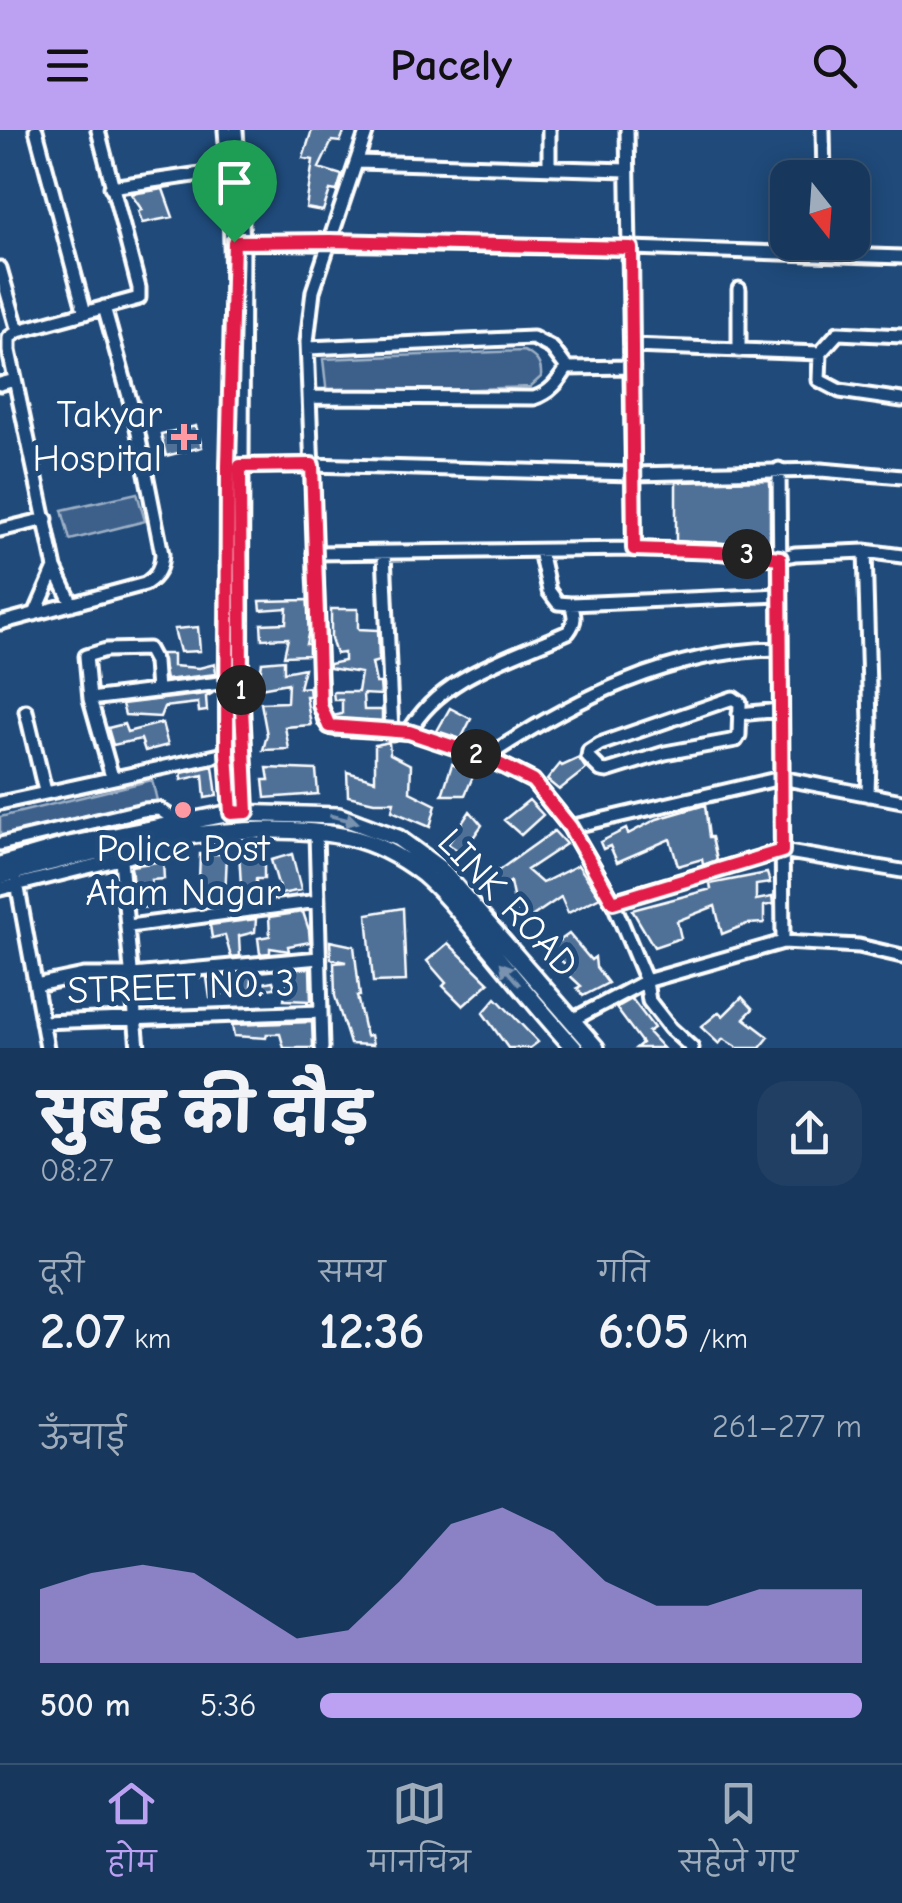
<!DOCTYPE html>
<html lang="hi">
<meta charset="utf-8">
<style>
:root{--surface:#17385c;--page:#203f62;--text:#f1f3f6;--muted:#9eacbb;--line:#365272;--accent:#bca0f2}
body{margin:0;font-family:"Comic Neue","Playpen Sans Deva",sans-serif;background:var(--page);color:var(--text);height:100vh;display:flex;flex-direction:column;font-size:38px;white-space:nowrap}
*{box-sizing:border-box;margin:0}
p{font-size:32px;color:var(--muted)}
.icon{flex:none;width:55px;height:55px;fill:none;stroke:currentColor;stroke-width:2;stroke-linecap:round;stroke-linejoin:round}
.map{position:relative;height:918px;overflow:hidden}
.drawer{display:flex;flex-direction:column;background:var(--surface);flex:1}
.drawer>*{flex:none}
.needle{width:65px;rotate:163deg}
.buttons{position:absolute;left:770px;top:30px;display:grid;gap:20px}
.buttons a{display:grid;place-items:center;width:100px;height:100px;border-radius:20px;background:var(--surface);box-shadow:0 5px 25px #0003,0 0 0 2px var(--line);font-size:50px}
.pin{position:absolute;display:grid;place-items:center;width:85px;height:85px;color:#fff;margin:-102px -42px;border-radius:50% 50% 50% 0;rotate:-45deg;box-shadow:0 0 10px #0007}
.pin .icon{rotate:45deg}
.km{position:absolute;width:50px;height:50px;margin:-25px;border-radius:50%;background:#222;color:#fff;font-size:28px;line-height:50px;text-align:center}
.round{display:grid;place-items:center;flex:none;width:105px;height:105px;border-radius:30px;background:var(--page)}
.head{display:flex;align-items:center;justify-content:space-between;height:170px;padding:0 40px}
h1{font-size:55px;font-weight:800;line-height:75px}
.figures{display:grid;grid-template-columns:repeat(3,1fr);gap:15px;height:170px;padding:10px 40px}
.figures div{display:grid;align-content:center}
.figures b{font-size:50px;font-weight:800}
.figures small{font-size:28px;font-weight:400}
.figures p{font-size:28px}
.chart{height:280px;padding:20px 40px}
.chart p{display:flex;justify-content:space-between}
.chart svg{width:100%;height:180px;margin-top:10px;fill:var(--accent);opacity:.7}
ul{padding:0 40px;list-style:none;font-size:32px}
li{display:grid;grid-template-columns:160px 120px 1fr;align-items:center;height:75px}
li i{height:25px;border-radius:12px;background:var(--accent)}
header{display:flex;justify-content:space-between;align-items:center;height:130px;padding:0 40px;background:var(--accent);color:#111;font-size:45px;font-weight:800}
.dock{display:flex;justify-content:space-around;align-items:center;height:140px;border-top:2px solid var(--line);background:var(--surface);font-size:28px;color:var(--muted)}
.dock a{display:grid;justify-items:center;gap:5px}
.dock .selected{color:var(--accent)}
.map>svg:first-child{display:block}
.green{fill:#3c618b;stroke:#9eb0c5;stroke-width:2.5}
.building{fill:#507197;stroke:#fff;stroke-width:2.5}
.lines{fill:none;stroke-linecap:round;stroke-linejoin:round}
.minor-casing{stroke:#fff;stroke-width:19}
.major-casing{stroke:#fff;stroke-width:22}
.minor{stroke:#1f4a7a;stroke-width:11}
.major{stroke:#1f4a7a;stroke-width:15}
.oneway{fill:#7992af}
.route-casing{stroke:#fff;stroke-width:20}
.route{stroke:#e11d48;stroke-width:12}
.poi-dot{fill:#ff9aa2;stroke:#1f4a7a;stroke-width:4}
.labels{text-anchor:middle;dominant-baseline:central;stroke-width:10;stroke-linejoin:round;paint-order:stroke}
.poi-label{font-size:38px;fill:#fff;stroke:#1f4a7a;text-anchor:end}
.street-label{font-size:38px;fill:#fff;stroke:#1f4a7a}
</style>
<header><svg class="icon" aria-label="menu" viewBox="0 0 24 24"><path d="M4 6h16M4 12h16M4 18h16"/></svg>Pacely<svg class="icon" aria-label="search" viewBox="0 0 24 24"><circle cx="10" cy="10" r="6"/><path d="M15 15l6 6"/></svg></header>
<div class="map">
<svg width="902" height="918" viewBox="0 0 902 918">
<rect width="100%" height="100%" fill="#1f4a7a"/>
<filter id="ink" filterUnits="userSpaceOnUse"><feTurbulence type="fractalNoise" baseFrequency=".01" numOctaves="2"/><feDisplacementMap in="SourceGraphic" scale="20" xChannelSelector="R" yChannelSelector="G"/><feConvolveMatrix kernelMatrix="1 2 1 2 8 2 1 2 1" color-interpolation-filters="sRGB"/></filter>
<g filter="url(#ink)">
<path class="green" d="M524 221C536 227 542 233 541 247L530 257 327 265 323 229Z
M137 363 145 391 70 410 62 380Z
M152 650 159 679 0 718V687Z"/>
<path class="building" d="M312 0H345L340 12 332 11 319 38 342 45 337 61 330 60 323 81 306 78 313 30 303 28Z
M163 59 173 87 142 93 138 81 142 80 131 64Z
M196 296 202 317 166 326 161 304Z
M770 350V417L676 411V352Z
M308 470 309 500 306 514H309V525L284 526 288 508 262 509 261 494 286 493 287 478 261 480 260 471Z
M331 479H358V499L378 500 379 531 372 533 376 553H380L381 565 363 564 364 580H382V591L337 589 333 586 342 584V570H334L333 562H358L361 543 329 538V534L344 531V523L336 524 331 509Z
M198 497 200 521 180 522 174 499Z
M161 524H173V536L199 538 215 534 216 544 166 550Z
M284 530V542L304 538 299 558 309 557 310 566H306L311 595 285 597 289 619 263 620 267 605 261 573 287 572 288 553 260 558V545L262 532Z
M213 563 206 567 207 581 199 582 198 573 164 577 160 587 125 585 122 574Z
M450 578 471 589 461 609 437 601Z
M162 593 168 615 145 621 141 609 113 615 108 598 124 594 127 602Z
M389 612 390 624 411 635 410 662 436 675 430 697 392 681 394 672H374L348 666 347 642 375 650V615Z
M579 628 586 639 559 660 547 650 560 634 562 636Z
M452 634 474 644 465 665H442Z
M213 636 217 666 205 668 203 645 181 650 182 643Z
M267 638 316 640 318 664 265 668 263 650H269Z
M529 670 543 685 521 705 504 690Z
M705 675 709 707H712L717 730 703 735 702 729 678 736 670 709 617 732 610 716 603 719 600 712 626 699 628 704 657 689Z
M470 681 482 695 462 723 448 714Z
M554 701 566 714 527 740 542 753 578 735 600 767 568 783 561 767 524 792 517 786 510 752 504 756 492 745Z
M239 722 264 724V749H256V770L242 772Z
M200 724H227L225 768 198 775Z
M292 724 301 760 281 764 271 730Z
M163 731 164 749 151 750 156 777 135 778 131 736Z
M767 743 770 753 756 755V770L772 767 773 774 764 776V793L747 794 722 804 715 776 677 791 681 808 654 817 632 780 711 759 710 754Z
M403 778 406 851 373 852 367 784Z
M303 782 309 800 310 812 288 816 289 821 270 818V823L260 824 258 808 270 806 269 787Z
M256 789 255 802 239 806 240 826 231 827 225 805 212 808 210 795Z
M569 804 591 830 595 827 596 837 608 853 583 866 577 858 581 856 568 844 573 841 548 819Z
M330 811 354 816 360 866H357L366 906 371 905 373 915 350 914 335 866 334 833 346 832 331 829Z
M448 813 489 853 463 876 443 856 446 853 427 831Z
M310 838 311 871 284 870 288 840Z
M253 843 251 855 273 851 275 858 220 864V868H210L207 848 229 846 238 849V845Z
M742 867 753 879 744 888 769 907 760 918H738L723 909 719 914 701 897 719 882 723 886Z
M496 868 538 912 530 918H508L483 883Z
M632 869 654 898 648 902 663 918H636L642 913 616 878Z
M312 892 313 918H284L280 904H267L266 908 234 906 232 895Z"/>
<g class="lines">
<defs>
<path id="minor" d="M36 0 85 183
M225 0C244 227 217 456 231 683
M236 0 243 111 241 556 247 683
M367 0 313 161 307 212 321 575 325 591 333 598 409 602 487 627 533 651 570 697 611 767 646 851 649 871 670 898 692 918
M627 0 634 419
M823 0 824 48
M357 32 627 40
M549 36V0
M111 57 228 40
M237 112 631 118 902 127
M0 138 18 201
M739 159V221
M902 206 838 203 820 223 819 250 840 261 902 270
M632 216 820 223
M308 218 533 208 552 218 567 238 632 237
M0 254 15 250
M309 267 534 268C550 263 558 252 567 238
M237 336 311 335 632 344 821 340 902 347
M779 339 783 812
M0 400 46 389
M865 421 870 592 868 665
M314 423 634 419 719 421 779 428 795 424 865 421 902 426
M384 423 392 603
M72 474 55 438 9 221V208L18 201 139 168V158L98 0
M571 474 780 465
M35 484 55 438
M0 493 145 454C158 446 161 438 162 424L135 288 104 177
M733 568 740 573 739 605 736 610 665 623 607 641 601 640 588 627 589 621 600 614Z
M90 569 228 552
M26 581 45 661
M739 584 781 580
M409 602C439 546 513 527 568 502 576 491 575 486 571 474L558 473 549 461 540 421
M487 627C575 568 672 520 780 519
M112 647 90 569 86 526 106 520 148 519 155 532 157 561
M0 673 234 622
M570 697 781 648 902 671
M316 703 322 918
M0 714 143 680 159 679 181 694
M121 730 138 918
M17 753 47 918
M0 759 136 725 177 719 190 707
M613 771 782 721 902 741
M129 796 318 771
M36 855 84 845H133L319 828
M572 890 646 851 783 812 859 816 902 826
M42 892 321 882"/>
<path id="major" d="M0 735 69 715 231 683 339 686 398 708 439 738 596 918
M0 746C99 717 246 686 348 707 375 713 401 727 423 744 444 762 462 785 480 807 511 844 541 882 574 918"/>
</defs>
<use href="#minor" class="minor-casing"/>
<use href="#major" class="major-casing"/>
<use href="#minor" class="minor"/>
<use href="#major" class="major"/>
</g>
<defs><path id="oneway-solid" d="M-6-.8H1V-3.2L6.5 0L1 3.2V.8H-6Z" transform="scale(2.5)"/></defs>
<g class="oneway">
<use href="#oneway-solid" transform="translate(344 689) rotate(14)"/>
<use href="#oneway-solid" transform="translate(510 844) rotate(-130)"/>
</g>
</g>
<g class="lines" filter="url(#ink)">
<defs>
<path id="route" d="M330 111 631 118 634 419 719 422 780 428 782 721 613 772 570 697 533 651 487 628 409 602 329 596 320 575 312 335 240 336 241 556 247 682 231 683 227 623 228 336 234 112Z"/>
</defs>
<use href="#route" class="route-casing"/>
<use href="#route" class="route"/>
</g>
<g class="poi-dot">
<path d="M179 292h10v10h10v10h-10v10h-10v-10h-10v-10h10z"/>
<circle cx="183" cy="680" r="10"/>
</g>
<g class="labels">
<g class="poi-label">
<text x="162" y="285">Takyar<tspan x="162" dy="44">Hospital</tspan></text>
<text x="183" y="719" text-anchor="middle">Police Post<tspan x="183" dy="44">Atam Nagar</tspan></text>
</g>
<g class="street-label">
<text transform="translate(508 773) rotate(47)">LINK ROAD</text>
<text transform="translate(181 857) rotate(-2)">STREET NO. 3</text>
</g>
</g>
</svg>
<div class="buttons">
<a><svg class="needle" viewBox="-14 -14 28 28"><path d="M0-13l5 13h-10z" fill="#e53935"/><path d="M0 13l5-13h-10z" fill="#9eacbb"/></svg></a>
</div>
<div class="pin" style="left:234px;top:112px;background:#1e9e55"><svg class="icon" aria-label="arrive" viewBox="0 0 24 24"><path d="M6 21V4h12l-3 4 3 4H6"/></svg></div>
<b class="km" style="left:241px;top:560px">1</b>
<b class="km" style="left:476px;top:624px">2</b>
<b class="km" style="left:747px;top:424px">3</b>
</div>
<section class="drawer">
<div class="head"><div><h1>सुबह की दौड़</h1><p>08:27</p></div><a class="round"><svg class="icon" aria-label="share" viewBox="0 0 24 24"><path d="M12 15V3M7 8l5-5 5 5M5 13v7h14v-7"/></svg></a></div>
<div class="figures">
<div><p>दूरी</p><b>2.07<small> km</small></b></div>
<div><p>समय</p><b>12:36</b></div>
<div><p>गति</p><b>6:05<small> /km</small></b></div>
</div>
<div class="chart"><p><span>ऊँचाई</span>261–277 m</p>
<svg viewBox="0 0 160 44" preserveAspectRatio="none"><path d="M0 44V26L10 22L20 20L30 22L40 30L50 38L60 36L70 24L80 10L90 6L100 12L110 24L120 30L130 30L140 26L150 26L160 26V44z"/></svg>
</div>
<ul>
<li><b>500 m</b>5:36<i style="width:100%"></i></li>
</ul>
</section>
<nav class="dock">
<a class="selected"><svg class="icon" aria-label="home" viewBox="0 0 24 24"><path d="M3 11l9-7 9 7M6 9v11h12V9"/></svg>होम</a>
<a><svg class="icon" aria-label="map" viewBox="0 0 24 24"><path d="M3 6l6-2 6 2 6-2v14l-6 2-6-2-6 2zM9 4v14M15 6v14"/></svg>मानचित्र</a>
<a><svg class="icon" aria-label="saved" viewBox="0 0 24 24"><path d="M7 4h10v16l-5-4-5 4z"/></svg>सहेजे गए</a>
</nav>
